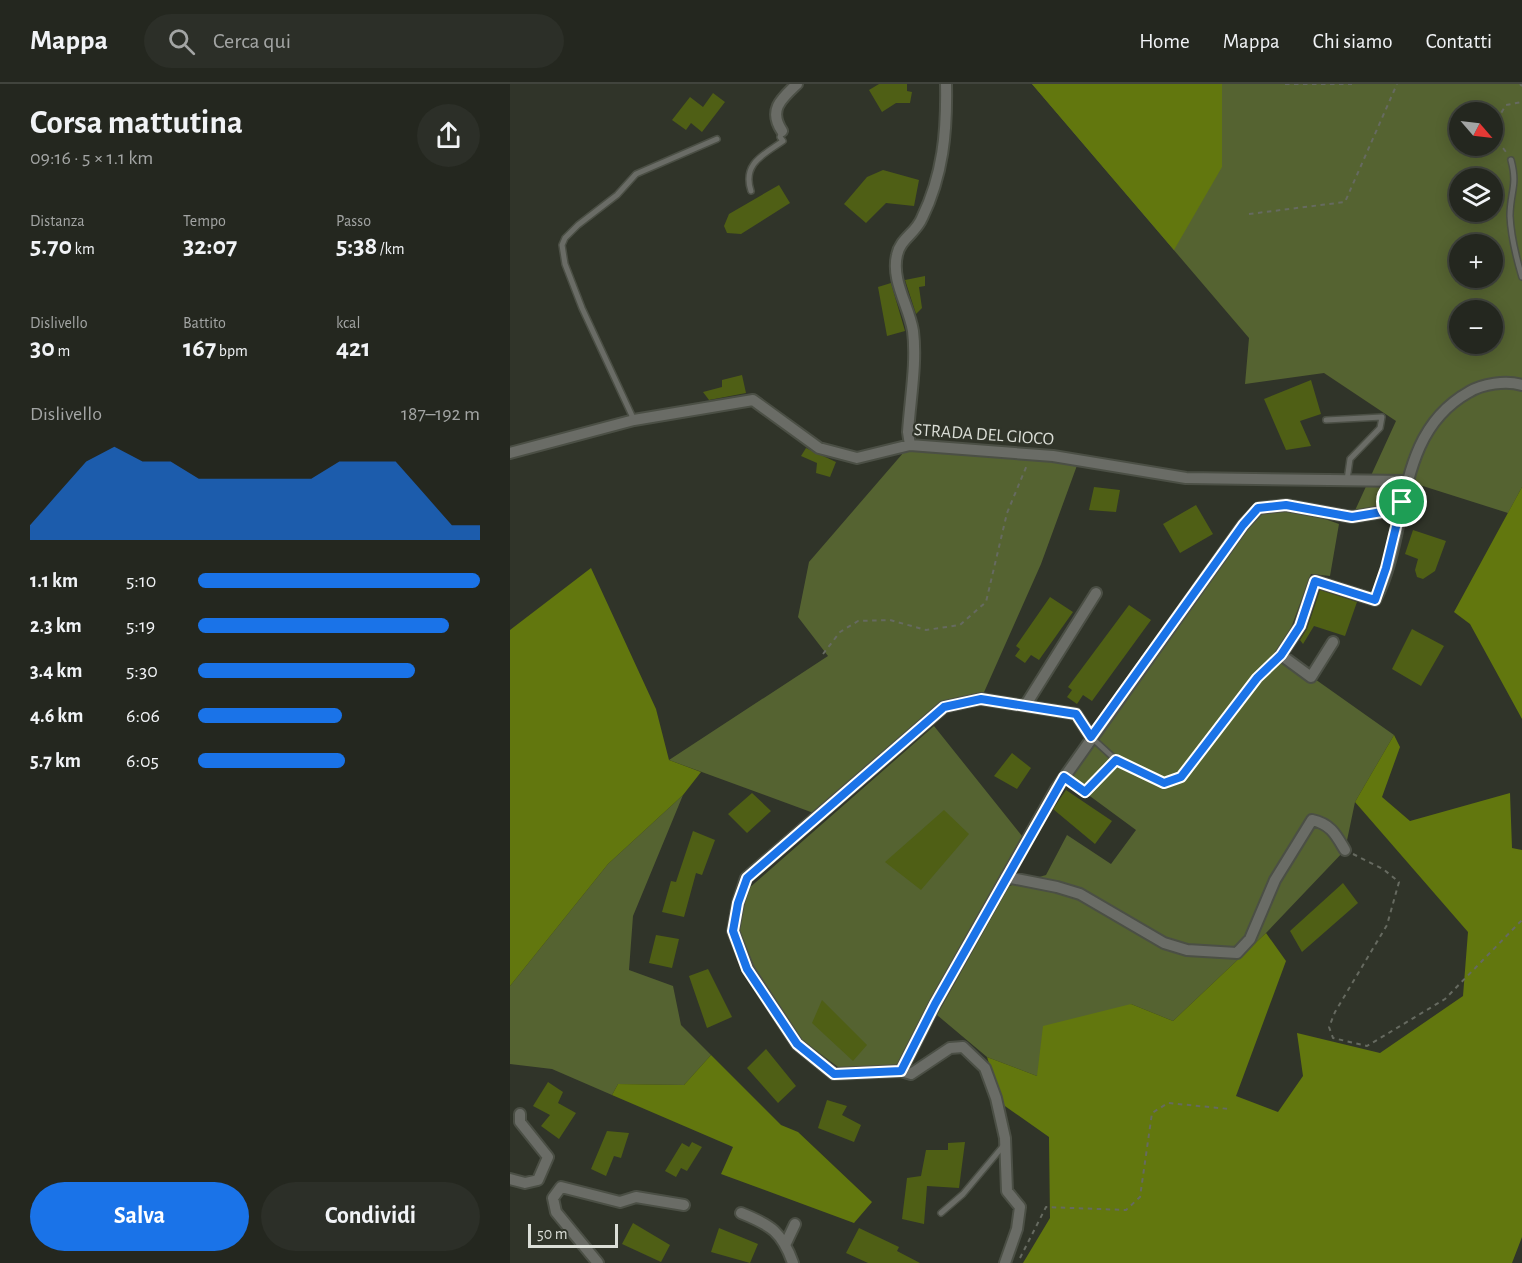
<!DOCTYPE html>
<html lang="it">
<meta charset="utf-8">
<style>
:root{--surface:#24271f;--page:#2c2f28;--text:#f1f3f6;--muted:#a3a5a4;--line:#41443d;--accent:#1a73e8}
body{margin:0;font-family:"Alegreya Sans",sans-serif;background:var(--page);color:var(--text);height:100vh;display:flex;flex-direction:column;font-size:22px;white-space:nowrap}
*{box-sizing:border-box;margin:0}
p{font-size:20px;color:var(--muted)}
.icon{flex:none;width:33px;height:33px;fill:none;stroke:currentColor;stroke-width:2;stroke-linecap:round;stroke-linejoin:round}
.map{position:relative;flex:1;overflow:hidden}
.drawer{display:flex;flex-direction:column;background:var(--surface);width:510px}
.drawer>*{flex:none}
.needle{width:39px;rotate:118deg}
.controls{position:absolute;left:939px;top:18px;display:grid;gap:12px}
.controls a{display:grid;place-items:center;width:54px;height:54px;border-radius:50%;background:var(--surface);box-shadow:0 3px 15px #0003,0 0 0 2px var(--line);font-size:30px}
.scale{position:absolute;left:18px;bottom:15px;width:90px;box-sizing:border-box;padding-left:6px;border:3px solid #dbded7;border-top:0;font-size:16px;line-height:21px;white-space:nowrap;color:#dbded7;-webkit-text-stroke:4px #303429;paint-order:stroke}
.pin{position:absolute;display:grid;place-items:center;width:51px;height:51px;color:#fff;margin:-26px;border:3px solid #fff;border-radius:50%;box-shadow:0 2px 6px #0007}
.round{display:grid;place-items:center;flex:none;width:63px;height:63px;border-radius:32px;background:var(--page)}
.headline{display:flex;align-items:center;justify-content:space-between;height:102px;padding:0 30px}
h1{font-size:33px;font-weight:700;line-height:45px}
.stats{display:grid;grid-template-columns:repeat(3,1fr);gap:9px;height:102px;padding:6px 30px}
.stats div{display:grid;align-content:center}
.stats b{font-size:26px;font-weight:700}
.stats small{font-size:16px;font-weight:400}
.stats p{font-size:16px}
.chart{height:168px;padding:12px 30px}
.chart p{display:flex;justify-content:space-between}
.chart svg{width:100%;height:108px;margin-top:6px;fill:var(--accent);opacity:.7}
.action{display:flex;gap:12px;margin-top:auto;padding:12px 30px}
.action a{flex:1;height:69px;border-radius:36px;background:var(--accent);color:#fff;font-size:24px;font-weight:700;line-height:69px;text-align:center}
.action a+a{background:var(--page);color:var(--text)}
ul{padding:0 30px;list-style:none;font-size:20px}
li{display:grid;grid-template-columns:96px 72px 1fr;align-items:center;height:45px}
li i{height:15px;border-radius:8px;background:var(--accent)}
header{display:flex;align-items:center;gap:36px;box-sizing:border-box;height:84px;padding:0 30px;background:var(--surface);border-bottom:2px solid var(--line)}
header strong{font-size:28px}
nav{display:flex;gap:33px;margin-inline-start:auto;font-size:21px}
.search{width:420px;height:54px;background:var(--page);display:flex;align-items:center;gap:15px;box-sizing:border-box;padding:0 21px;border-radius:33px;color:var(--muted);font-size:22px}
main{display:flex;flex:1;min-height:0}
.map>svg:first-child{display:block}
.green{fill:#556331;fill-rule:evenodd}
.forest{fill:#62770e}
.building{fill:#4f5f15}
.lines{fill:none;stroke-linecap:round;stroke-linejoin:round}
.lane-casing{stroke:#4b4f45;stroke-width:8}
.street-casing{stroke:#4b4f45;stroke-width:14}
.path{stroke:#666a60;stroke-width:2;stroke-dasharray:4.5 4.5;stroke-linecap:butt}
.lane{stroke:#6a6c66;stroke-width:5}
.street{stroke:#6a6c66;stroke-width:10}
.route-casing{stroke:#fff;stroke-width:12}
.route{stroke:#1a73e8;stroke-width:8}
.labels{text-anchor:middle;dominant-baseline:central;stroke-width:4.5;stroke-linejoin:round;paint-order:stroke}
.street-label{font-size:18px;fill:#dbded7;stroke:#303429}
</style>
<header>
<strong>Mappa</strong>
<div class="search"><svg class="icon" aria-label="search" viewBox="0 0 24 24"><circle cx="10" cy="10" r="6"/><path d="M15 15l6 6"/></svg>Cerca qui</div>
<nav><a>Home</a><a>Mappa</a><a>Chi siamo</a><a>Contatti</a></nav>
</header>
<main>
<section class="drawer">
<div class="headline"><div><h1>Corsa mattutina</h1><p>09:16 · 5 × 1.1 km</p></div><a class="round"><svg class="icon" aria-label="share" viewBox="0 0 24 24"><path d="M12 15V3M7 8l5-5 5 5M5 13v7h14v-7"/></svg></a></div>
<div class="stats">
<div><p>Distanza</p><b>5.70<small> km</small></b></div>
<div><p>Tempo</p><b>32:07</b></div>
<div><p>Passo</p><b>5:38<small> /km</small></b></div>
</div>
<div class="stats">
<div><p>Dislivello</p><b>30<small> m</small></b></div>
<div><p>Battito</p><b>167<small> bpm</small></b></div>
<div><p>kcal</p><b>421</b></div>
</div>
<div class="chart"><p><span>Dislivello</span>187–192 m</p>
<svg viewBox="0 0 160 44" preserveAspectRatio="none"><path d="M0 44V38L10 25L20 12L30 6L40 12L50 12L60 19L70 19L80 19L90 19L100 19L110 12L120 12L130 12L140 25L150 38L160 38V44z"/></svg>
</div>
<ul>
<li><b>1.1 km</b>5:10<i style="width:100%"></i></li>
<li><b>2.3 km</b>5:19<i style="width:89%"></i></li>
<li><b>3.4 km</b>5:30<i style="width:77%"></i></li>
<li><b>4.6 km</b>6:06<i style="width:51%"></i></li>
<li><b>5.7 km</b>6:05<i style="width:52%"></i></li>
</ul>
<div class="action"><a>Salva</a><a>Condividi</a></div>
</section>
<div class="map">
<svg width="1012" height="1179" viewBox="0 0 1012 1179">
<rect width="100%" height="100%" fill="#303429"/>
<path class="green" d="M522 0H1012V403L998 429 897 397 892 418 842 433 886 337 814 289 735 300 739 254ZM950 28H982V62H950ZM950 94H982V128H950ZM950 160H982V194H950ZM950 226H982V260H950Z
M400 361 569 376 531 480 471 615 434 623 309 731 159 676 318 572 288 533 299 478Z
M776 421 829 440 820 492 801 490 771 571 884 651 845 718 835 766 756 849 663 937 621 920 527 992 477 973 427 931 499 802 536 791 557 751 601 780 626 746 554 693 749 424Z
M424 642 512 752 388 987 328 983 284 950 225 852 238 805Z
M173 711 123 832 119 886 163 902 171 941 201 971 174 1001 108 1000 102 1011 42 985 0 980V902L98 780Z"/>
<path class="forest" d="M522 0H712V83L664 166Z
M1012 403V635L960 540 944 528Z
M81 484 146 625 159 676 191 688 173 711 98 780 0 902V546Z
M884 651 890 663 872 713 900 737 1000 709 1002 764 1012 766V1153L1002 1179H513L540 1134 539 1053 492 1020 477 973 527 992 533 942 621 920 663 937 756 849 776 877 726 1012 768 1028 793 992 787 949 870 969 953 912 958 848 845 718Z
M201 971 271 1041 288 1048 362 1118 344 1139 211 1090 223 1063 102 1011 108 1000 174 1001Z"/>
<path class="building" d="M369 0H397V7L402 8 400 19H386L372 28 359 6Z
M203 9 215 18 192 48 181 39 176 46 162 36 180 13 193 23Z
M373 86 409 96 404 122 376 119 356 139 334 120 357 93Z
M269 101 280 119 231 150 217 149 214 142 219 130Z
M415 192V202L409 203 412 224 406 230 395 196Z
M381 199 395 247 377 252 368 203Z
M232 291 236 309 199 316 193 308 212 303V296Z
M801 296 811 330 790 337 801 362 776 366 754 315Z
M296 364 326 378 320 393 306 389 307 379 291 372Z
M584 403 610 406 606 428 579 426Z
M686 421 703 450 670 469 653 440Z
M903 446 936 457 925 487 913 495 907 493 905 486 908 475 895 470Z
M810 506 847 518 835 552 804 542 793 560 790 556 797 545Z
M540 513 563 528 529 576 521 571 515 579 505 572 510 565 506 562Z
M619 521 641 536 582 617 573 611 567 620 557 613 562 606 558 603Z
M902 545 934 562 911 602 882 585Z
M502 669 521 684 507 705 484 692Z
M556 706 602 737 585 760 543 725Z
M242 709 261 727 237 749 218 730Z
M434 726 459 750 411 806 375 778Z
M183 747 205 756 192 791 186 789 174 833 152 828 161 797 166 798Z
M833 799 848 819 792 868 780 847Z
M146 851 169 855 162 884 139 879Z
M198 885 222 933 197 944 179 892Z
M312 916 357 961 343 977 302 939Z
M256 965 286 1002 268 1019 237 984Z
M38 998 53 1008 48 1019 66 1029 49 1055 31 1042 40 1031 23 1022Z
M317 1016 337 1022 332 1031 351 1041 344 1058 308 1044Z
M97 1047 119 1049 111 1074 104 1072 96 1092 81 1085Z
M182 1058 192 1063 177 1087 171 1084 166 1093 155 1087 172 1059 179 1063Z
M455 1058 449 1104 417 1102 414 1140 392 1135 397 1094 411 1092 416 1066H438V1059Z
M123 1139 160 1161 151 1178 112 1160Z
M209 1144 248 1160 240 1179 201 1168Z
M349 1144 389 1163 387 1167 410 1179H358L336 1169Z"/>
<g class="lines">
<defs>
<path id="lane" d="M1001 76C1008 102 1000 108 1000 132 1001 153 1006 173 1012 193
M241 107C232 80 253 71 273 57L270 53 272 47
M124 336 72 224 55 180 52 161 55 154 68 141 107 111 126 90 207 55
M816 336 872 333 870 344 840 375 837 396
M582 654 606 676 654 699 671 693 747 594 770 571
M554 693 575 708 606 676
M431 1129 453 1110 494 1061"/>
<path id="street" d="M272 47C258 26 271 15 287 0
M400 361 398 348C400 316 407 279 403 247 399 222 381 197 387 171 390 155 406 149 412 134 433 91 437 48 436 0
M0 369 124 336 243 316 309 364 347 374 400 361 543 372 676 394 896 397
M823 558 801 593 771 571 790 542 805 497 865 516C901 447 882 351 959 308 972 300 996 296 1012 301
M515 622 586 509
M581 653 566 630 471 615 434 623 236 794 228 819 223 847 238 885 287 960 324 990 391 987 425 920 546 705 733 441 749 424 776 421 842 433 872 428 892 418
M496 793 547 803 570 810 654 859 677 866 727 869 740 855 765 796 802 736C821 740 826 751 835 766
M391 987 401 990 440 964 453 963 475 984 486 1014 495 1054 497 1107 510 1123 507 1145 495 1179
M0 1095 15 1099 28 1096 38 1073 10 1038V1030
M231 1129C261 1141 272 1148 283 1179
M276 1159 285 1140
M88 1179 46 1128 43 1114 51 1103 110 1118 126 1113 174 1121"/>
</defs>
<use href="#lane" class="lane-casing"/>
<use href="#street" class="street-casing"/>
<path class="path" d="M775 0H842
M1010 0 1012 2
M982 44 996 21 1012 18
M982 50 996 68
M739 130 835 118 887 0
M313 570 330 548 348 537 380 536 416 546 450 541 476 518 497 429 517 381
M843 770 873 785 889 798 877 841 825 928 819 943 823 954 857 962 935 915 1012 836
M510 1174 536 1123 616 1126 630 1113 642 1029 658 1019 719 1025"/>
<use href="#lane" class="lane"/>
<use href="#street" class="street"/>
</g>
<g class="lines">
<defs>
<path id="route" d="M892 418 876 484 865 516 805 497 790 542 771 571 747 594 671 693 654 699 606 676 575 708 554 693 425 920 391 987 324 990 287 960 237 885 223 847 228 819 237 794 434 623 471 615 566 630 581 653 733 441 748 424 776 421 842 433 872 428Z"/>
</defs>
<use href="#route" class="route-casing"/>
<use href="#route" class="route"/>
</g>
<g class="labels">
<g class="street-label">
<text transform="translate(474 351) rotate(4)">STRADA DEL GIOCO</text>
</g>
</g>
</svg>
<div class="controls">
<a><svg class="needle" viewBox="-14 -14 28 28"><path d="M0-13l5 13h-10z" fill="#e53935"/><path d="M0 13l5-13h-10z" fill="#a3a5a4"/></svg></a>
<a><svg class="icon" aria-label="layers" viewBox="0 0 24 24"><path d="M12 4l9 5-9 5-9-5zM3 14l9 5 9-5"/></svg></a>
<a>+</a>
<a>−</a>
</div>
<div class="scale">50 m</div>
<div class="pin" style="left:892px;top:418px;background:#1e9e55"><svg class="icon" aria-label="arrive" viewBox="0 0 24 24"><path d="M6 21V4h12l-3 4 3 4H6"/></svg></div>
</div>
</main>
